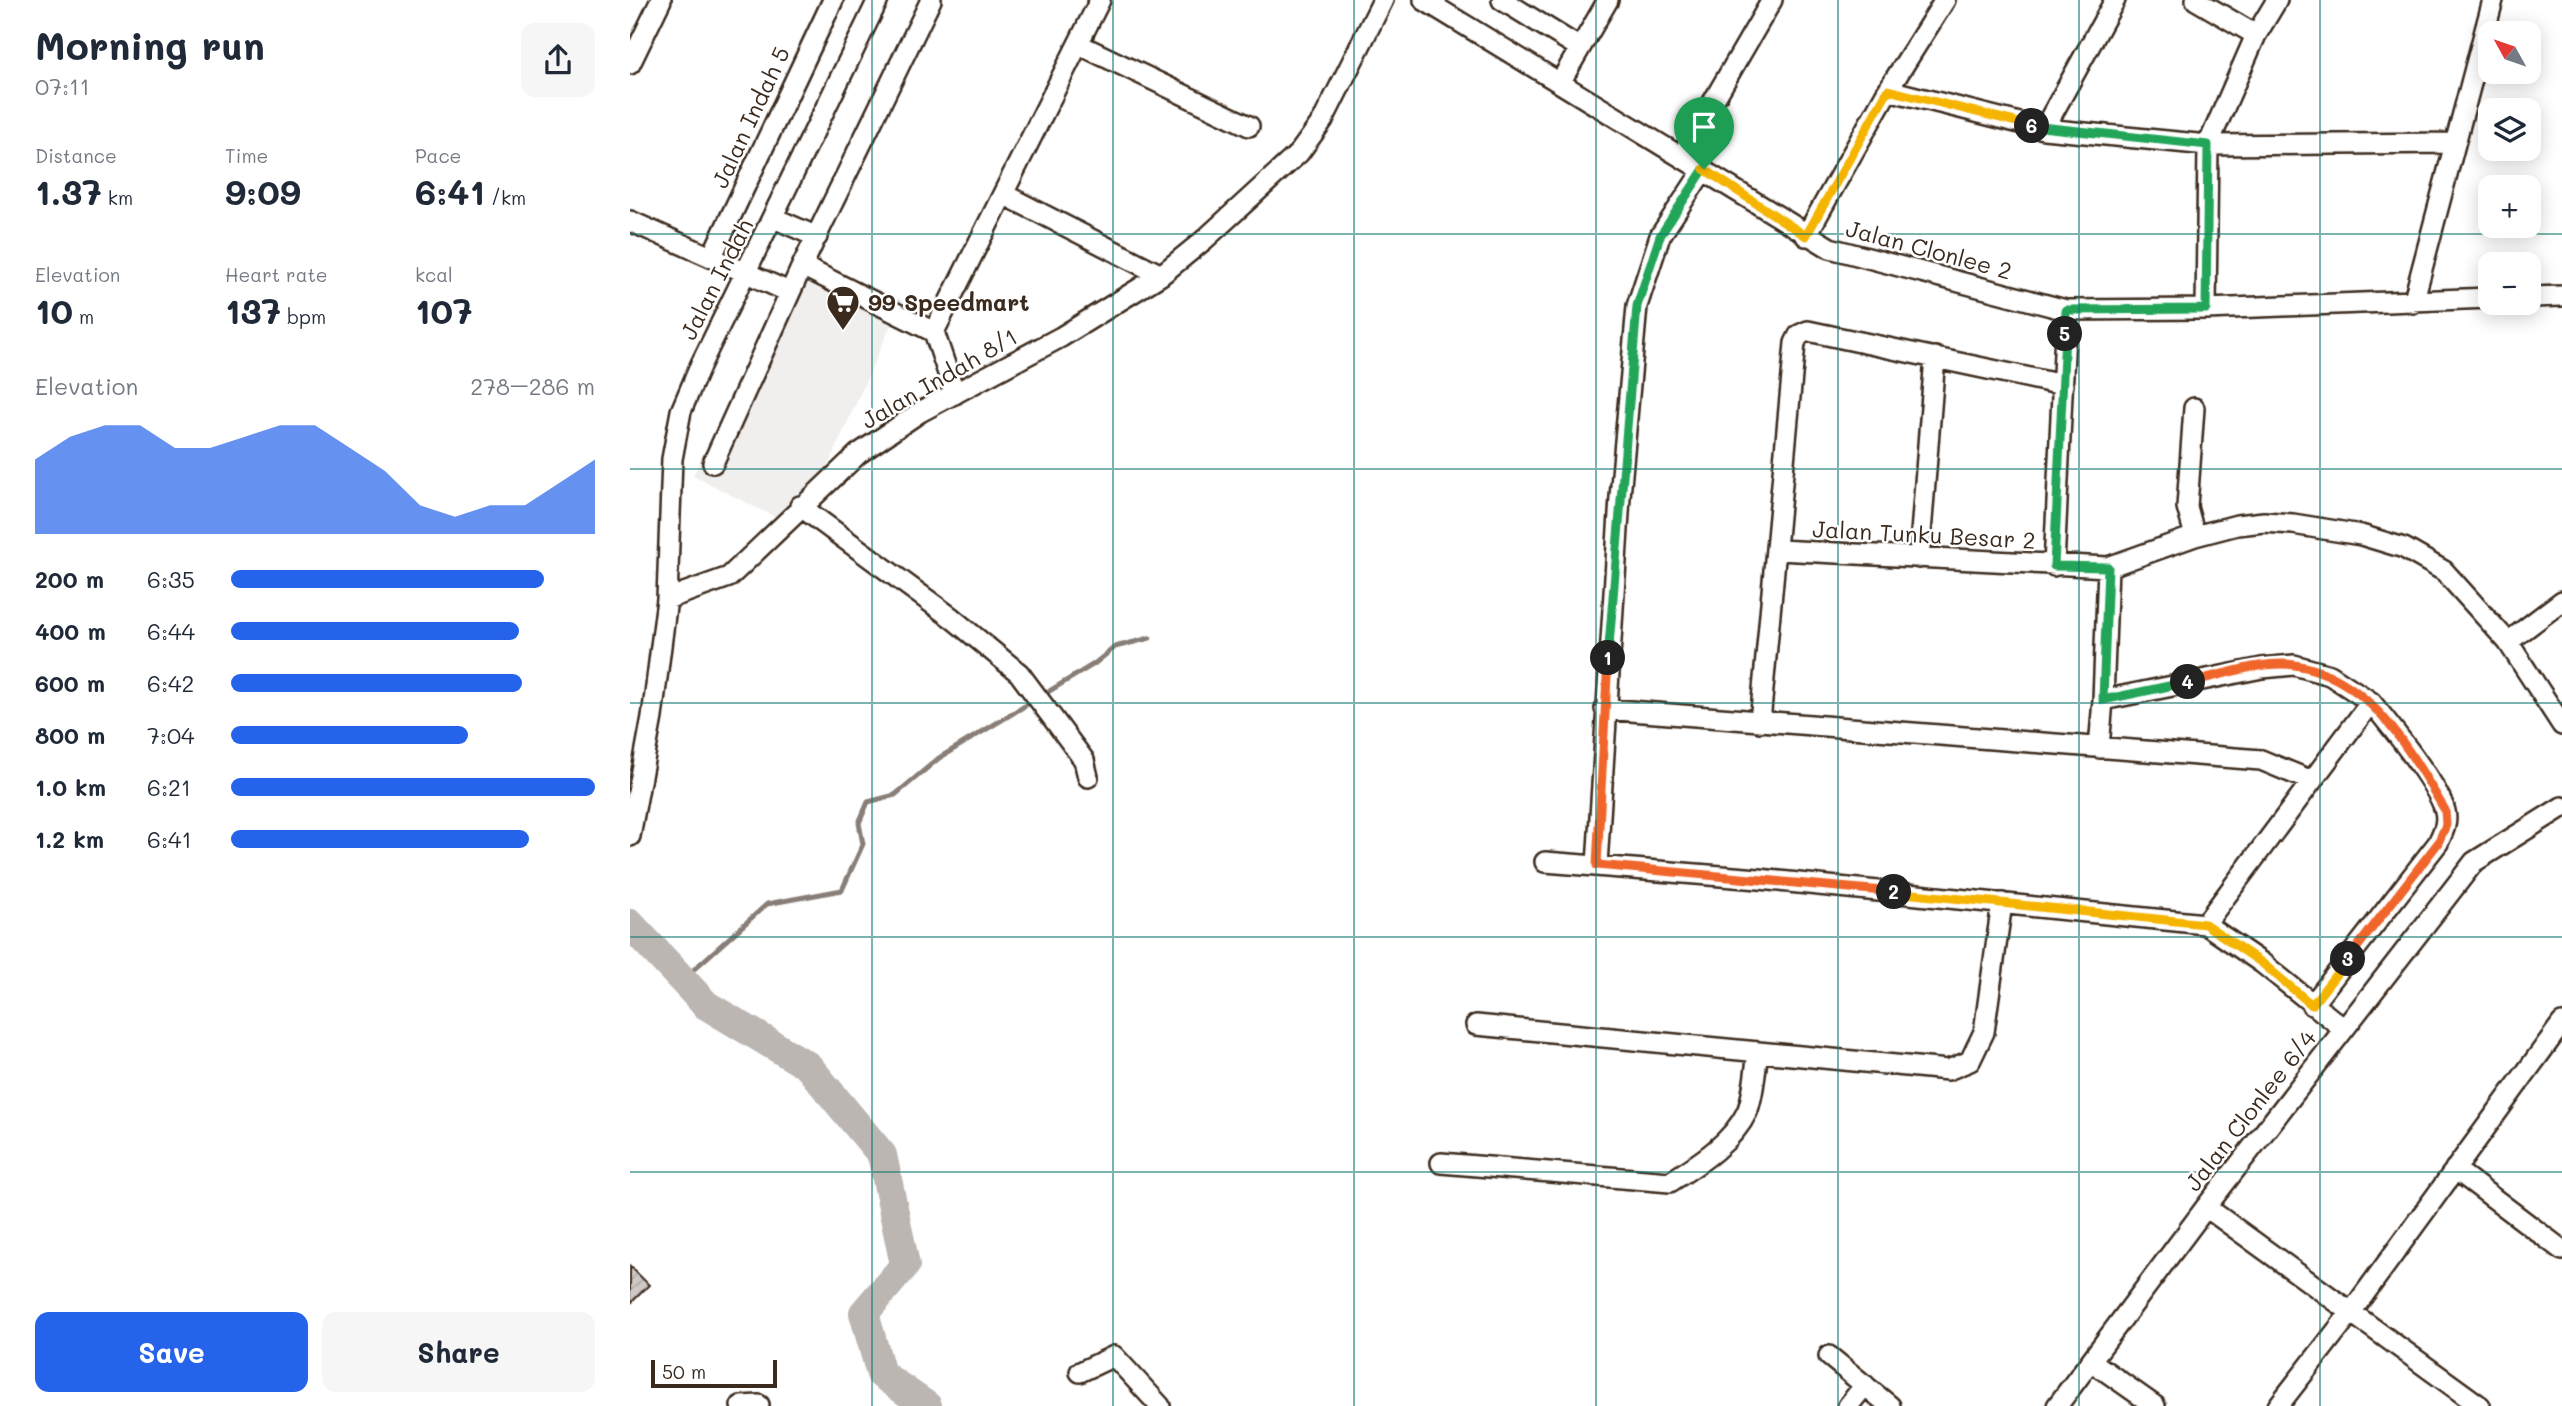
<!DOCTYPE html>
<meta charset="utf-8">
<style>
:root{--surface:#fff;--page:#f6f6f7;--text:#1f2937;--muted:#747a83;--accent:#2563eb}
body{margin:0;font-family:Mali,sans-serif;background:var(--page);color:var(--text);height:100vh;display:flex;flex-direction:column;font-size:26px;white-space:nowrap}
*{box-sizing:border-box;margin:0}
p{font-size:23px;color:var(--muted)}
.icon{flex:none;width:38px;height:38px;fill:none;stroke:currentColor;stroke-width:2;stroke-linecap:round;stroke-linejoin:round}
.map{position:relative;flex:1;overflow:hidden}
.side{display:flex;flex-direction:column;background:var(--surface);width:630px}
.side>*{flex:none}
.needle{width:46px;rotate:310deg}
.buttons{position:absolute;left:1848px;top:21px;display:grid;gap:14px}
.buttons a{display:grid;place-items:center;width:63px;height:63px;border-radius:14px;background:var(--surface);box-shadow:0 4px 18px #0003;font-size:35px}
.scale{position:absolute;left:21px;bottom:18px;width:126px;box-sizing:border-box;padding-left:7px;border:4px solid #3b2a1e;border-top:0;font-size:19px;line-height:24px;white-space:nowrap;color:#3b2a1e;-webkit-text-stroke:5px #fff;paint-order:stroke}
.pin{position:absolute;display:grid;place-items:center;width:60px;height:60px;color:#fff;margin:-72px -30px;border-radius:50% 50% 50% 0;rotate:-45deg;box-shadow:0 0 7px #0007}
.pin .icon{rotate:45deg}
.km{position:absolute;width:35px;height:35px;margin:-18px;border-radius:50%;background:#222;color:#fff;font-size:19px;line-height:35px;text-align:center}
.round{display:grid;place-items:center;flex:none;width:74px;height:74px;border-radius:14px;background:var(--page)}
.head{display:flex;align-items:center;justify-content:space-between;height:119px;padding:0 35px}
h1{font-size:38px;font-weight:700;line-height:52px}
.metrics{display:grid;grid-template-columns:repeat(3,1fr);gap:10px;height:119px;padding:7px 35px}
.metrics div{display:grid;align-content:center}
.metrics b{font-size:35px;font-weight:700}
.metrics small{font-size:19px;font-weight:400}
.metrics p{font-size:19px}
.chart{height:196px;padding:14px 35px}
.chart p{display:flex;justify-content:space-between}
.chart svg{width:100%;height:126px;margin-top:7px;fill:var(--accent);opacity:.7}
.action{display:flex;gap:14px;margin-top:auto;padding:14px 35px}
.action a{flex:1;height:80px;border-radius:14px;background:var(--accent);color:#fff;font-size:28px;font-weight:700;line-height:80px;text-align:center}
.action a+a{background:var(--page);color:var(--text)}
ul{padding:0 35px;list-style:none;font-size:23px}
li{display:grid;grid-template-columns:112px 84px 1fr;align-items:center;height:52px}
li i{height:18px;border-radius:9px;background:var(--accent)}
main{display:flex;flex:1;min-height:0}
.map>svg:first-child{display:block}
.built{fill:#f1efee}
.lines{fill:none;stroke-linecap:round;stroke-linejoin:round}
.stream{stroke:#887e77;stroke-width:5}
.river{stroke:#bcb6b3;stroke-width:30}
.building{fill:url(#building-hatch);stroke:#3b2a1e;stroke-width:2}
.minor-casing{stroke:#3b2a1e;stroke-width:24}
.minor{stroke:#fff;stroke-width:19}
.split-1-casing{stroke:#fff;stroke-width:14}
.split-2-casing{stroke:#fff;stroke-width:14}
.split-3-casing{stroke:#fff;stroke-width:14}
.split-4-casing{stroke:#fff;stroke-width:14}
.split-5-casing{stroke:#fff;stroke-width:14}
.split-6-casing{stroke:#fff;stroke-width:14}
.split-7-casing{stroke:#fff;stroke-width:14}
.split-1{stroke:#22a559;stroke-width:9}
.split-2{stroke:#f0652b;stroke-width:9}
.split-3{stroke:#f5b400;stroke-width:9}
.split-4{stroke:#f0652b;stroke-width:9}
.split-5{stroke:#22a559;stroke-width:9}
.split-6{stroke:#22a559;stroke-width:9}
.split-7{stroke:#f5b400;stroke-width:9}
.grid{fill:none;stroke:#0f766e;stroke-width:2;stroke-opacity:0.55}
.labels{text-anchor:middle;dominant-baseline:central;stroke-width:5;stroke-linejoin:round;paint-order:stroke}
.street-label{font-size:23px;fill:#3b2a1e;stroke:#fff}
.poi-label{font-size:23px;font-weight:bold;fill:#3b2a1e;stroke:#fff;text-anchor:start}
</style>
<main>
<section class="side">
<div class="head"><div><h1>Morning run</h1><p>07:11</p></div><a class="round"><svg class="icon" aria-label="share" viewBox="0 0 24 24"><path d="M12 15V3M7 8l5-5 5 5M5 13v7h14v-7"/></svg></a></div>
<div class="metrics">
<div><p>Distance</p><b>1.37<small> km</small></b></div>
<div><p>Time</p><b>9:09</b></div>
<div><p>Pace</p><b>6:41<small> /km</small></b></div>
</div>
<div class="metrics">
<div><p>Elevation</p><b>10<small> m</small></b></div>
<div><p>Heart rate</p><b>137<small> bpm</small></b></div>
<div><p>kcal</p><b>107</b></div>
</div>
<div class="chart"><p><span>Elevation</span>278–286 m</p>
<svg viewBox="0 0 160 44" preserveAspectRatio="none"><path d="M0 44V18L10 10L20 6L30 6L40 14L50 14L60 10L70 6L80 6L90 14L100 22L110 34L120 38L130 34L140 34L150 26L160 18V44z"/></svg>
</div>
<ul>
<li><b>200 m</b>6:35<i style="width:86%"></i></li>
<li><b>400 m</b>6:44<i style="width:79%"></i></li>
<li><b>600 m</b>6:42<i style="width:80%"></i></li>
<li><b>800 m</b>7:04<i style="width:65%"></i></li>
<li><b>1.0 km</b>6:21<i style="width:100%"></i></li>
<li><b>1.2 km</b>6:41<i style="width:82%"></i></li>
</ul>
<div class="action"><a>Save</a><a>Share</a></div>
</section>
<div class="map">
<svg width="1932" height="1406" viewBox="0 0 1932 1406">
<defs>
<pattern id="building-hatch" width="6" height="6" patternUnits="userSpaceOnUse" patternTransform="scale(1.75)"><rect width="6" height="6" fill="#cfcac7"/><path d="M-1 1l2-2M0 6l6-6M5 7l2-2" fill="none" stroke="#b3aeaa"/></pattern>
</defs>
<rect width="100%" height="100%" fill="#fff"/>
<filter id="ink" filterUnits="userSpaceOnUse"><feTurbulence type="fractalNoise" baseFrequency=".0143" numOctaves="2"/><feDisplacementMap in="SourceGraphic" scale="14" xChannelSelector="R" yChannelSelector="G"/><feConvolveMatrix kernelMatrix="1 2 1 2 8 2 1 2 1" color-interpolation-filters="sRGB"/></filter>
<g filter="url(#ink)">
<path class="built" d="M166 254 272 300 198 466 145 517 63 476Z"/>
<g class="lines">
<path class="stream" d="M52 980 137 904 212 890 233 844 229 823 238 802 265 795 309 758 464 664 485 647 520 638"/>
<path class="river" d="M0 924 76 1005 178 1066 252 1155 275 1265 234 1313 251 1374 297 1406"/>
</g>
<path class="building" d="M0 1266 19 1285 0 1304Z"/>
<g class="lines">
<defs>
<path id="minor" d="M794 0 1200 248 1436 310 1576 309 1860 298
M872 0 950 48
M1566 0 1626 35
M1647 0 1626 35 1578 145 1825 143
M448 44 619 126
M0 64 31 0
M931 81 978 0
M1258 90 1414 129 1578 145 1576 309
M1414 129 1485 0
M1052 155 1142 0
M375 195 531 275
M144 218 187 237
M0 221 159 292
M1176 236 1258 90 1315 0
M82 256 203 0
M172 266 301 0
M1899 297 1932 296
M1783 303 1863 0
M304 332 470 0
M1564 408 1557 507 1565 536
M83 463 172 266 304 332 325 394
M170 506 322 618 389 673 454 760 458 777
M1148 550 1478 567 1565 536 1607 525 1634 522 1663 524 1731 535 1774 548 1814 571 1878 642 1932 725
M1289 558 1305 357
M1424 566 1436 310
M37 599 99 577 228 454 290 412 431 337 531 275 574 240 669 153 693 120 753 0
M1878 642 1932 601
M1473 700 1478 567
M975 709 1631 760 1682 781
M1130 722 1165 343 1169 335 1178 331 1433 385
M1469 748 1473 700 1632 668 1664 665 1700 675 1741 702
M0 836 22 717 37 599 42 459 51 411 71 364 248 0
M915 862 1129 879 1575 924 1632 963 1714 1029
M967 865 990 497 1007 306 1030 236 1074 169
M1575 924 1741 702C1759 724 1809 786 1815 811 1818 823 1813 832 1808 843L1682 1005
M846 1025 1318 1070 1340 1061 1354 1032 1372 903
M811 1163 1040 1182C1068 1164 1102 1143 1117 1112 1124 1095 1125 1070 1128 1052
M1825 1169 1932 1250
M1576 1207 1850 1406
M1199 1356 1260 1406
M1461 1361 1525 1406
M450 1372 484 1356 530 1406
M111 1406 129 1405
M1218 1406 1235 1385
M1427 1406 1576 1207 1844 862 1932 807
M1648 1406 1722 1311 1932 1023"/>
</defs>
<use href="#minor" class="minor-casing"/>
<use href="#minor" class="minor"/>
</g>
</g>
<g class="lines" filter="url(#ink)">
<defs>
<path id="split-1" d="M978 658 1007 306 1030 236 1074 169"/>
<path id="split-2" d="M978 658 967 865 1264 892"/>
<path id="split-3" d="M1264 892 1575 924 1632 963 1682 1005 1718 959"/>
<path id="split-4" d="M1558 682C1591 676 1632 660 1665 665 1742 677 1779 751 1815 810L1816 825 1808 843 1718 959"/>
<path id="split-5" d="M1435 334 1424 566 1478 567 1473 700 1558 682"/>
<path id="split-6" d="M1402 126 1578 145 1576 309 1436 310 1435 334"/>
<path id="split-7" d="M1074 169 1176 236 1258 90 1402 126"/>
</defs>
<use href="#split-1" class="split-1-casing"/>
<use href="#split-2" class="split-2-casing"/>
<use href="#split-3" class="split-3-casing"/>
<use href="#split-4" class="split-4-casing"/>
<use href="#split-5" class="split-5-casing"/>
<use href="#split-6" class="split-6-casing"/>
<use href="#split-7" class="split-7-casing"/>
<use href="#split-1" class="split-1"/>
<use href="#split-2" class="split-2"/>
<use href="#split-3" class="split-3"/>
<use href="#split-4" class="split-4"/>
<use href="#split-5" class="split-5"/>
<use href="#split-6" class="split-6"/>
<use href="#split-7" class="split-7"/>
</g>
<path class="grid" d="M242 0V1406M483 0V1406M724 0V1406M966 0V1406M1208 0V1406M1449 0V1406M1690 0V1406M0 234H1932M0 469H1932M0 703H1932M0 937H1932M0 1172H1932"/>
<defs>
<symbol id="supermarket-pin" viewBox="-11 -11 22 30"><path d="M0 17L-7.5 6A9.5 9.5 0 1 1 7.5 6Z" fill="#3b2a1e" stroke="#fff"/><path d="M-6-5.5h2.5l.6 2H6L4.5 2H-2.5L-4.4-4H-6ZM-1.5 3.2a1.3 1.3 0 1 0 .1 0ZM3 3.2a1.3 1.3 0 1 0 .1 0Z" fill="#fff"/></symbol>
</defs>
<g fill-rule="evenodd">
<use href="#supermarket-pin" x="194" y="283" width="38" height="52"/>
</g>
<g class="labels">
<g class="street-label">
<text transform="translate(120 117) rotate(-65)">Jalan Indah 5</text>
<text transform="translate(1299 249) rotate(15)">Jalan Clonlee 2</text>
<text transform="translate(86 279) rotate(-63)">Jalan Indah</text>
<text transform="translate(309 378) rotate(-30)">Jalan Indah 8/1</text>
<text transform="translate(1294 534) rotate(3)">Jalan Tunku Besar 2</text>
<text transform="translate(1620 1110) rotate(-52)">Jalan Clonlee 6/4</text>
</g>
<g class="poi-label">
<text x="238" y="302">99 Speedmart</text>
</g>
</g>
</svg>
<div class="buttons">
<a><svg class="needle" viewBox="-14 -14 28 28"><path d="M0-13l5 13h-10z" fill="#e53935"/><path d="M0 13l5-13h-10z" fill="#747a83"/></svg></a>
<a><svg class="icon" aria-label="layers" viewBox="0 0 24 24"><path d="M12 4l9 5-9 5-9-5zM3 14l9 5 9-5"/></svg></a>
<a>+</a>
<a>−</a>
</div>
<div class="scale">50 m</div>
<div class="pin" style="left:1074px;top:169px;background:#1e9e55"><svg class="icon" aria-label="arrive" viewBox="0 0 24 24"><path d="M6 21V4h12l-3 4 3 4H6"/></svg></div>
<b class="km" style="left:978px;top:658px">1</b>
<b class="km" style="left:1264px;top:892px">2</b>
<b class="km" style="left:1718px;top:959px">3</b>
<b class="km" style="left:1558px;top:682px">4</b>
<b class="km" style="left:1435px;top:334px">5</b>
<b class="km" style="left:1402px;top:126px">6</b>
</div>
</main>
